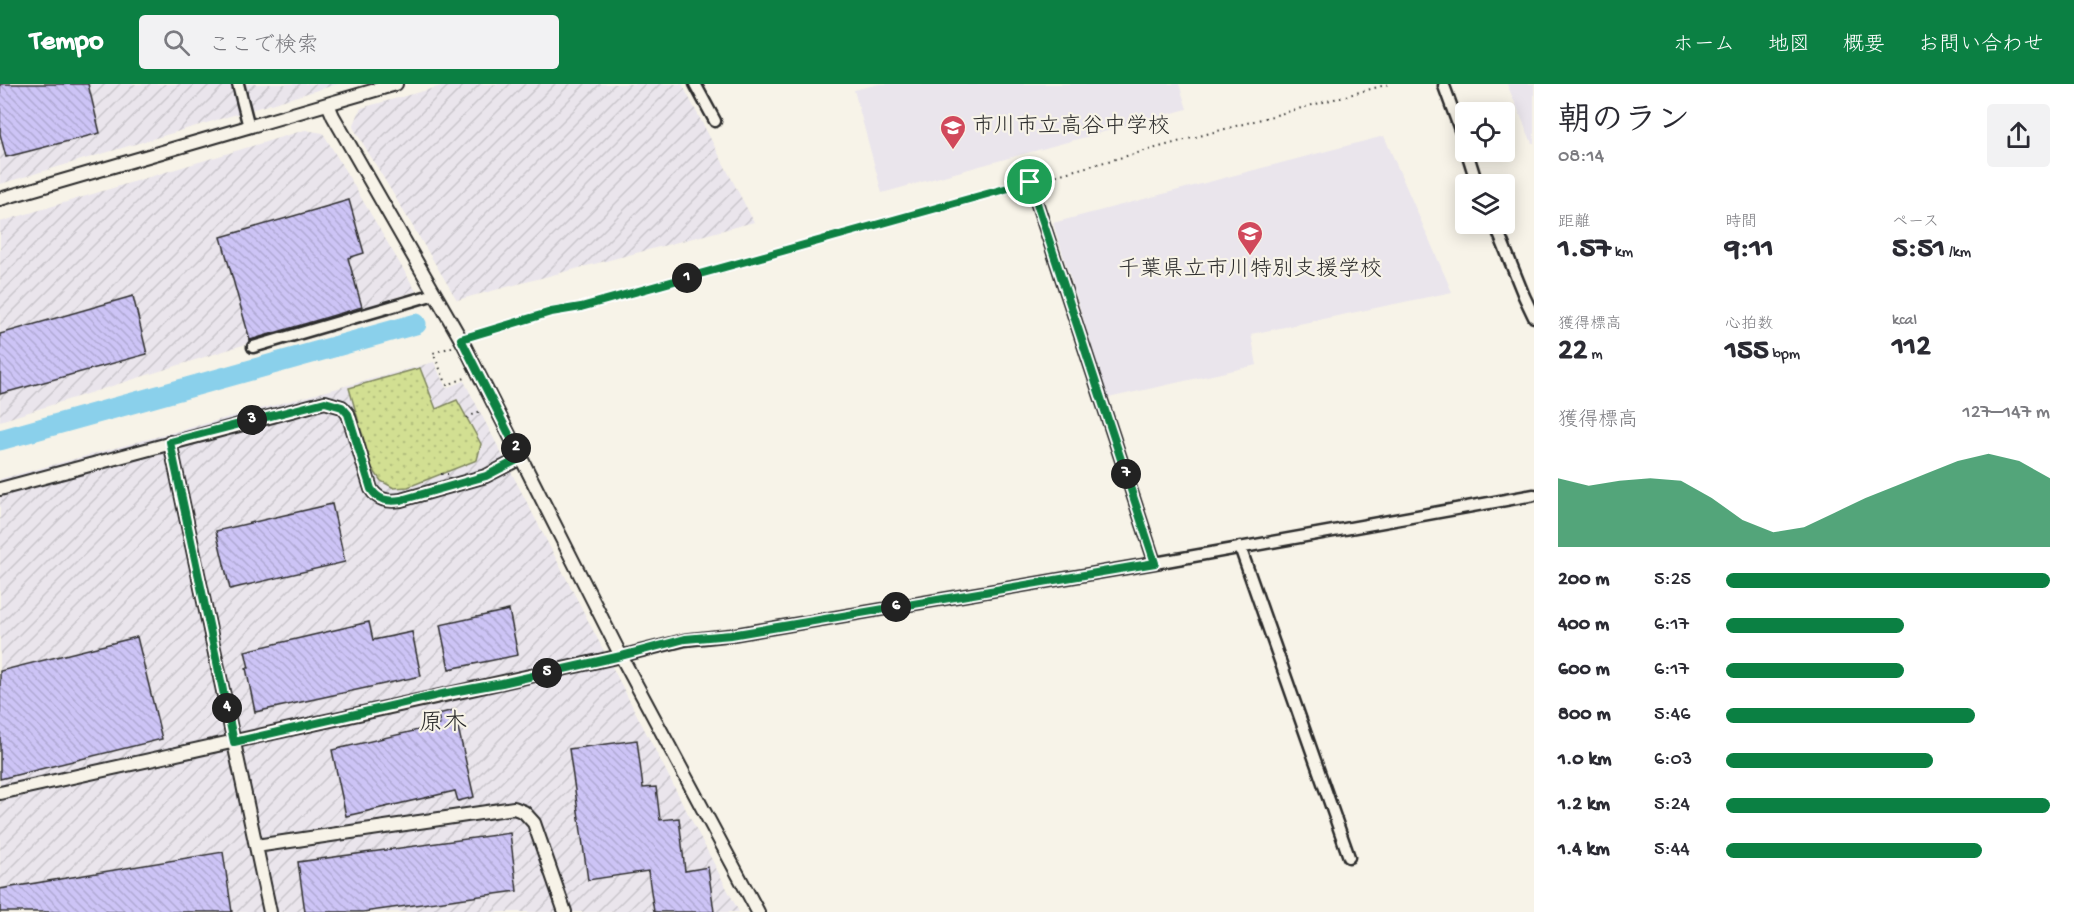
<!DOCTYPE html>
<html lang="ja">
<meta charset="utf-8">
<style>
:root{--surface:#fff;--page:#f2f2f3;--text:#2b2b33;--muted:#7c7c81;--accent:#0b8043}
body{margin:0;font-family:"Gochi Hand","Klee One",sans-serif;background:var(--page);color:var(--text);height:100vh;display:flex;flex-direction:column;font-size:22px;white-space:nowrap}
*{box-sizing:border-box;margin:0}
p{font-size:20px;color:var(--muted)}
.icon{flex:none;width:33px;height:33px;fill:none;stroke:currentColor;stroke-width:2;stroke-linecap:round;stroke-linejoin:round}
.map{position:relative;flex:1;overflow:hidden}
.sheet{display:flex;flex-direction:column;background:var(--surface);width:540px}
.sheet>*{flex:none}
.buttons{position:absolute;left:1455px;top:18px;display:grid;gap:12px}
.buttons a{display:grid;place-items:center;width:60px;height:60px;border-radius:6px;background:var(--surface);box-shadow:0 3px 15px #0003;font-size:30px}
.pin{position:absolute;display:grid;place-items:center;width:51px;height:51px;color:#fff;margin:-26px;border:3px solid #fff;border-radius:50%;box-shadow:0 2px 6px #0007}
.km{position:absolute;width:30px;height:30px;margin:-15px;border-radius:50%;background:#222;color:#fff;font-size:16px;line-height:30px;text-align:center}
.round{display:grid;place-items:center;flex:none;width:63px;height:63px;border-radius:6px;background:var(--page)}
.summary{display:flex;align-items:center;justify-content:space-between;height:102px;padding:0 24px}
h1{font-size:33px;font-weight:700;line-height:45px}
.figures{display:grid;grid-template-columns:repeat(3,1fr);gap:9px;height:102px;padding:6px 24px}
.figures div{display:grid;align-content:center}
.figures b{font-size:30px;font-weight:700}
.figures small{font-size:16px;font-weight:400}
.figures p{font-size:16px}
.chart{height:168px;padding:12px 24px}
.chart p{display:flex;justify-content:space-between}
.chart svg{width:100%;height:108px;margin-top:6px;fill:var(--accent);opacity:.7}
ul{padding:0 24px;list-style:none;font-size:20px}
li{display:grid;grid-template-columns:96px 72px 1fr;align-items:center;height:45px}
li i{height:15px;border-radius:8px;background:var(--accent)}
header{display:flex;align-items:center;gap:36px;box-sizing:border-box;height:84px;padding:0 30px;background:var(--accent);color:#fff}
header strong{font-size:28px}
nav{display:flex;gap:33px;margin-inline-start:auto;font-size:21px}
.search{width:420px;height:54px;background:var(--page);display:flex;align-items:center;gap:15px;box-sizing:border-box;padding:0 21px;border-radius:6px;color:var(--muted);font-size:22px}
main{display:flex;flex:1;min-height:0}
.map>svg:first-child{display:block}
.built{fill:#eae5ec}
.industrial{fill:url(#industrial-furrows)}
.park{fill:url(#park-dots);stroke:#7e855e;stroke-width:1.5}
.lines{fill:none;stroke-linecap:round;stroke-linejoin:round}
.river{stroke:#8ad0eb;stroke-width:21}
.building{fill:url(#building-back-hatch);stroke:#2b2b2b;stroke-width:1.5}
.minor-casing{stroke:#2b2b2b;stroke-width:15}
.tertiary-casing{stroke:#2b2b2b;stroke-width:16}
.path{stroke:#2b2b2b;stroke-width:2;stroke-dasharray:1.5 4.5;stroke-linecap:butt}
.minor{stroke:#f7f3e8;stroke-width:10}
.tertiary{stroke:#f7f3e8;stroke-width:12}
.route-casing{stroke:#fff;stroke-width:12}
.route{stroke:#0b8043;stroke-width:8}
.labels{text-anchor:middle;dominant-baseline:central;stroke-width:4.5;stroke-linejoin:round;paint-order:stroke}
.poi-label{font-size:22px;fill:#2b2b2b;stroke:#f7f3e8;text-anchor:start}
.neighbourhood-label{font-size:24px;fill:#2b2b2b;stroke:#f7f3e8}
</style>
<header>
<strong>Tempo</strong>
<div class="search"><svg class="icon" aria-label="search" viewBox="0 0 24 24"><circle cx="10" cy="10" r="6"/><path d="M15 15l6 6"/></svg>ここで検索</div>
<nav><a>ホーム</a><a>地図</a><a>概要</a><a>お問い合わせ</a></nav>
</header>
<main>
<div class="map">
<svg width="1534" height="828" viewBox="0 0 1534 828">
<defs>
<pattern id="industrial-furrows" width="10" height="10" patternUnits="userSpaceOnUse" patternTransform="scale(1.5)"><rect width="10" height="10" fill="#eae5ec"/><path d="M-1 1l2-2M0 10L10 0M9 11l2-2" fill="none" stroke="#c9c5cb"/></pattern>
<pattern id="park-dots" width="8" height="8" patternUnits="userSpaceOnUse" patternTransform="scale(1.5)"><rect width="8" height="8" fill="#d2df92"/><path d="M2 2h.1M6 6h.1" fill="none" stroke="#b4c07e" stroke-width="1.8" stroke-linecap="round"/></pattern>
<pattern id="building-back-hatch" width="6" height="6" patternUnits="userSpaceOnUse" patternTransform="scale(1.5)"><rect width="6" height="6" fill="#cdc4f6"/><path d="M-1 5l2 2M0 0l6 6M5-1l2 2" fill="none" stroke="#b0a9d3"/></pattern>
</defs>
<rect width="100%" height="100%" fill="#f7f3e8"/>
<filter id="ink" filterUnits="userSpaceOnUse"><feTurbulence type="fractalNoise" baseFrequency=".0167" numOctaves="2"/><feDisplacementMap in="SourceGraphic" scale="12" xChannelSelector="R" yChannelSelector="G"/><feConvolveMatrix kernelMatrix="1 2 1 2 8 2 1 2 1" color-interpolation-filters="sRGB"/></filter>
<g filter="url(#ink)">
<path class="built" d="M879 0H1179L1187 25 882 109 854 6Z
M1507 0H1534V59H1532Z
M1384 52 1452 208 1251 250 1257 281 1108 314 1053 139Z"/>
<path class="industrial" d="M0 0H338L0 100Z
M449 0H682L754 138 457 216 353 43 361 24Z
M305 46 323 49 416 207 0 337V138Z
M434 278 446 304 464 297 739 828H0V395Z"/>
<path class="park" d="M420 284 436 325 457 316 481 360 477 376 408 403 394 404 381 397 372 384 349 304Z"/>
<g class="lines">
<path class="river" d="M0 356 416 240"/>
</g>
<path class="building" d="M0 0H88L100 49 6 73 0 50Z
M349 116 364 169 348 174 362 223 250 256 221 153Z
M133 212 147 270 0 310V250Z
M332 420 345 478 230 505 216 447Z
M509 526 518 571 449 585 440 541Z
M369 538 373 556 412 548 421 592 255 628 246 584H249L245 567Z
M137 553 162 655 0 695V587Z
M454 626 474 713 458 717 455 707 346 732 332 666 440 641 438 630Z
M637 656 643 704 656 703 660 736 679 734 685 787 708 783 714 828H654L648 787 588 796 569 665Z
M510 749 517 807 363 828H305L298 778Z
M223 768 232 828H0V805Z"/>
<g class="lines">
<defs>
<path id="minor" d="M238 0 249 43
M695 0 715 37
M1444 2 1466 62
M1467 68 1477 100
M1030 98 1155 479
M1495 140 1524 212 1534 233
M253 263 435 210
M1240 463 1349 773
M621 572 685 556 731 551 1155 479 1534 411"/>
<path id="tertiary" d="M328 20 333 32 463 259 621 572 758 828
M0 115 396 0
M170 358 270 828
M0 405 325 318 342 323 348 330 371 405C378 416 387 418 401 416L486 392 521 374
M0 709 621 572
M256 762 514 724 524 728 534 739 565 828"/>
</defs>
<use href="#minor" class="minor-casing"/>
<use href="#tertiary" class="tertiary-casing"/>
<path class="path" d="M1039 96 1389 0
M473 252 551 227 581 223 1019 101
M452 263 433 269 447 301 465 294
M467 334 482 326
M441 390H448"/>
<use href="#minor" class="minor"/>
<use href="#tertiary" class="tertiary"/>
</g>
</g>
<g class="lines" filter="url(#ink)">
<defs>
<path id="route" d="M1030 98 1155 479 731 551 685 555 621 572 502 599 447 609 234 658 170 358 325 318 342 323 348 330 371 405C378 416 387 418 401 416L486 392 521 374 461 255 551 228 581 223Z"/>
</defs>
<use href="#route" class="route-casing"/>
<use href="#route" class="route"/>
</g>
<defs>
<symbol id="school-pin" viewBox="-11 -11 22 30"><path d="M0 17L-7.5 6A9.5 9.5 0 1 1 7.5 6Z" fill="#d1495b" stroke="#f7f3e8"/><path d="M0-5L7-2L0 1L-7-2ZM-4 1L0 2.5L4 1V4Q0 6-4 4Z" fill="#fff"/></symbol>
</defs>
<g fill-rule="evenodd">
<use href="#school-pin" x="938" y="29" width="30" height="40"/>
<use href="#school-pin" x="1235" y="135" width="30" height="40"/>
</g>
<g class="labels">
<g class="poi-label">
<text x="972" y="44">市川市立高谷中学校</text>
<text x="1250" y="187" text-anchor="middle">千葉県立市川特別支援学校</text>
</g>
<g class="neighbourhood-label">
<text x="443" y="640">原木</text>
</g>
</g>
</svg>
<div class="buttons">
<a><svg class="icon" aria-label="locate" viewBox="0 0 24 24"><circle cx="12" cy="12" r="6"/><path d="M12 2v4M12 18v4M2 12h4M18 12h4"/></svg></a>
<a><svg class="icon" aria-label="layers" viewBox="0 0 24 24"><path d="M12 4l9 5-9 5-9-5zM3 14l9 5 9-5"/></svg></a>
</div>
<div class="pin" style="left:1030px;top:98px;background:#1e9e55"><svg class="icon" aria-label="arrive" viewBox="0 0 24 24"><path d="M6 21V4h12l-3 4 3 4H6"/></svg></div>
<b class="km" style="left:687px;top:194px">1</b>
<b class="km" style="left:516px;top:364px">2</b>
<b class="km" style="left:252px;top:336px">3</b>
<b class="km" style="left:227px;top:624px">4</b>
<b class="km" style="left:547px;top:589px">5</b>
<b class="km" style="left:896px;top:523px">6</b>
<b class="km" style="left:1126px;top:390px">7</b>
</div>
<section class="sheet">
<div class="summary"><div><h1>朝のラン</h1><p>08:14</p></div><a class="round"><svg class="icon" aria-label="share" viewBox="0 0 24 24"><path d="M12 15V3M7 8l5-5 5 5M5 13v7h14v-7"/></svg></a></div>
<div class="figures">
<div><p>距離</p><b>1.57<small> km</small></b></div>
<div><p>時間</p><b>9:11</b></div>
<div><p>ペース</p><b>5:51<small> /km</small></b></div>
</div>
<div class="figures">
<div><p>獲得標高</p><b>22<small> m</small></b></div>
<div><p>心拍数</p><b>155<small> bpm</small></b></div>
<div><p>kcal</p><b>112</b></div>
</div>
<div class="chart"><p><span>獲得標高</span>127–147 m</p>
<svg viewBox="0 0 160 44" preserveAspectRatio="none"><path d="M0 44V16L10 19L20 17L30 16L40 17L50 24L60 33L70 38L80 36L90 30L100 24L110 19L120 14L130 9L140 6L150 9L160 16V44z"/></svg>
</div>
<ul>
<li><b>200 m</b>5:25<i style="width:100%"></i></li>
<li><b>400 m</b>6:17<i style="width:55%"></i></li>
<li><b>600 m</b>6:17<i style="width:55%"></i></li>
<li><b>800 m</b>5:46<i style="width:77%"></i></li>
<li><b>1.0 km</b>6:03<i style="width:64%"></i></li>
<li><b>1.2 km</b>5:24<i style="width:100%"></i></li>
<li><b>1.4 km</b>5:44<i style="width:79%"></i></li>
</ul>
</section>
</main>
